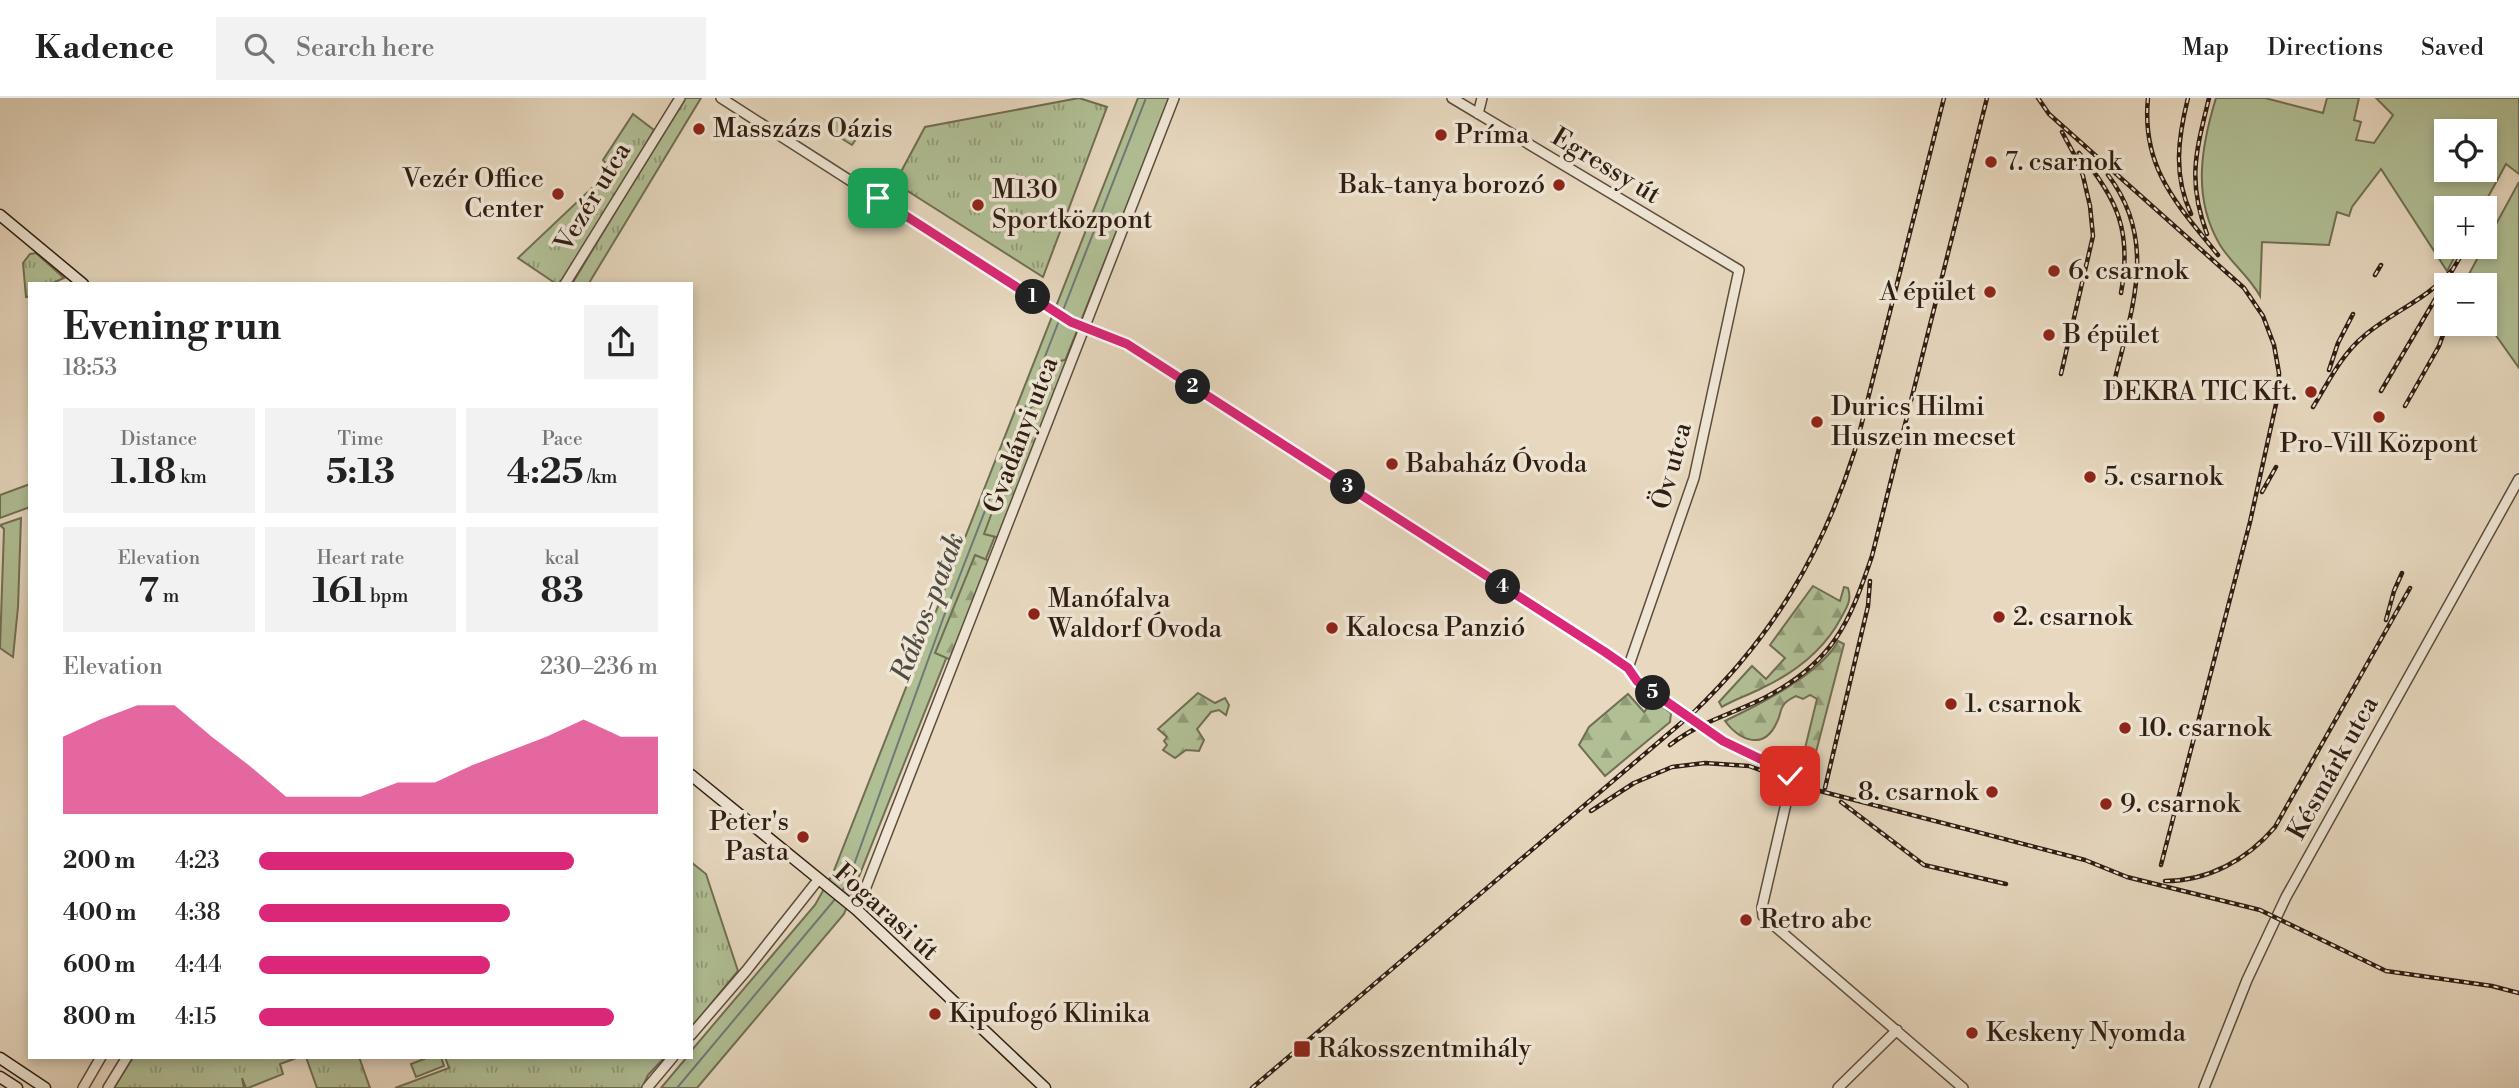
<!DOCTYPE html>
<meta charset="utf-8">
<style>
:root{--surface:#fff;--page:#f2f2f2;--text:#222;--muted:#767676;--line:#e0e0e0;--accent:#db2777}
body{margin:0;font-family:"Libre Bodoni",serif;background:var(--page);color:var(--text);height:100vh;display:flex;flex-direction:column;font-size:26px;white-space:nowrap}
*{box-sizing:border-box;margin:0}
p{font-size:23px;color:var(--muted)}
.icon{flex:none;width:38px;height:38px;fill:none;stroke:currentColor;stroke-width:2;stroke-linecap:round;stroke-linejoin:round}
.map{position:relative;flex:1;overflow:hidden}
.drawer{position:absolute;left:28px;top:184px;width:665px;height:777px;display:flex;flex-direction:column;background:var(--surface);border-radius:0px;box-shadow:0 4px 10px #0003}
.drawer>*{flex:none}
.buttons{position:absolute;left:2434px;top:21px;display:grid;gap:14px}
.buttons a{display:grid;place-items:center;width:63px;height:63px;border-radius:0px;background:var(--surface);box-shadow:0 4px 10px #0003;font-size:35px}
.pin{position:absolute;display:grid;place-items:center;width:60px;height:60px;color:#fff;margin:-30px;border-radius:14px;box-shadow:0 4px 10px #0006}
.km{position:absolute;width:35px;height:35px;margin:-18px;border-radius:50%;background:#222;color:#fff;font-size:19px;line-height:35px;text-align:center}
.round{display:grid;place-items:center;flex:none;width:74px;height:74px;border-radius:0px;background:var(--page)}
.summary{display:flex;align-items:center;justify-content:space-between;height:119px;padding:0 35px}
h1{font-size:38px;font-weight:700;line-height:52px}
.metrics{display:grid;grid-template-columns:repeat(3,1fr);gap:10px;height:119px;padding:7px 35px}
.metrics div{display:grid;align-content:center;border-radius:0px;background:var(--page);text-align:center}
.metrics b{font-size:35px;font-weight:700}
.metrics small{font-size:19px;font-weight:400}
.metrics p{font-size:19px}
.chart{height:196px;padding:14px 35px}
.chart p{display:flex;justify-content:space-between}
.chart svg{width:100%;height:126px;margin-top:7px;fill:var(--accent);opacity:.7}
ul{padding:0 35px;list-style:none;font-size:23px}
li{display:grid;grid-template-columns:112px 84px 1fr;align-items:center;height:52px}
li i{height:18px;border-radius:9px;background:var(--accent)}
header{display:flex;align-items:center;gap:42px;box-sizing:border-box;height:98px;padding:0 35px;background:var(--surface);border-bottom:2px solid var(--line)}
header strong{font-size:33px}
nav{display:flex;gap:38px;margin-inline-start:auto;font-size:24px}
.search{width:490px;height:63px;background:var(--page);display:flex;align-items:center;gap:18px;box-sizing:border-box;padding:0 24px;border-radius:0px;color:var(--muted);font-size:26px}
.map>svg:first-child{display:block}
.grass{fill:#b1bf95;stroke:#706e54;stroke-width:2;fill-rule:evenodd}
.forest{fill:url(#forest-firs);stroke:#706e54;stroke-width:2}
.park{fill:url(#park-tufts);stroke:#706e54;stroke-width:2}
.lines{fill:none;stroke-linecap:round;stroke-linejoin:round}
.stream{stroke:#6e7a77;stroke-width:2}
.tertiary-casing{stroke:#5d4c3d;stroke-width:12}
.secondary-casing{stroke:#2f1d12;stroke-width:13}
.tertiary{stroke:#efe6d5;stroke-width:9}
.secondary{stroke:#efe6d5;stroke-width:10}
.rail-casing{stroke:#2f1d12;stroke-width:4.5}
.rail{stroke:#efe6d5;stroke-width:2;stroke-dasharray:5;stroke-linecap:butt}
.route-casing{stroke:#fff;stroke-width:14}
.route{stroke:#db2777;stroke-width:9}
.poi-dot{fill:#8f2418;stroke:#efe6d5;stroke-width:2.5}
.labels{text-anchor:middle;dominant-baseline:central;stroke-width:7;stroke-linejoin:round;paint-order:stroke}
.poi-label{font-size:26px;fill:#2f1d12;stroke:#efe6d5;text-anchor:start}
.street-label{font-size:26px;fill:#2f1d12;stroke:#efe6d5}
.water-label{font-size:28px;font-style:italic;fill:#4e4c44;stroke:#efe6d5}
</style>
<header>
<strong>Kadence</strong>
<div class="search"><svg class="icon" aria-label="search" viewBox="0 0 24 24"><circle cx="10" cy="10" r="6"/><path d="M15 15l6 6"/></svg>Search here</div>
<nav><a>Map</a><a>Directions</a><a>Saved</a></nav>
</header>
<div class="map">
<svg width="2519" height="990" viewBox="0 0 2519 990">
<defs>
<pattern id="forest-firs" width="22" height="20" patternUnits="userSpaceOnUse" patternTransform="scale(1.75)"><rect width="22" height="20" fill="#b1bf95"/><path d="M5 1l3.5 6h-7zM16 11l3.5 6h-7z" fill="#909b78"/></pattern>
<pattern id="park-tufts" width="24" height="20" patternUnits="userSpaceOnUse" patternTransform="scale(1.75)"><rect width="24" height="20" fill="#b1bf95"/><path d="M3 7l-1-3M5 7V3M7 7l1-3M15 17l-1-3M17 17v-4M19 17l1-3" fill="none" stroke="#909b78"/></pattern>
</defs>
<rect width="100%" height="100%" fill="#e7d8bf"/>
<filter id="stains"><feTurbulence type="fractalNoise" baseFrequency=".00286" numOctaves="4"/><feColorMatrix values="0 0 0 0 .2 0 0 0 0 .09 0 0 0 0 .02 0 0 0 .5 -.17"/></filter>
<radialGradient id="worn" r=".72"><stop offset=".6" stop-color="#630" stop-opacity="0"/><stop offset="1" stop-color="#630" stop-opacity=".3"/></radialGradient>
<path class="grass" d="M1138 0H1170L844 816 697 990H661L687 959H691V953L815 807 833 775Z
M2216 0H2265L2323 15 2327 0H2359L2354 22 2361 24 2356 42 2374 45 2393 17 2376 0H2519V76L2506 66 2482 110H2446V149H2460L2447 173 2381 71 2352 109 2349 118 2337 114 2329 147 2262 144 2260 198C2249 178 2231 165 2220 147 2192 100 2201 49 2216 0ZM2446 33H2485V72H2446Z
M835 20 860 35 852 47 828 32Z
M2519 84V270L2485 222V187H2463Z
M30 386V409L0 420V397Z
M21 420 18 509 13 559 0 550 4 431 0 427Z"/>
<path class="forest" d="M1069 261 1000 440 984 436 1047 266Z
M975 457 990 463 951 562 935 555Z
M1813 488 1840 503 1844 489 1848 490C1852 502 1847 509 1841 520 1824 552 1794 575 1762 590 1749 597 1735 601 1722 609L1719 604 1752 568 1766 581 1785 560 1770 547Z
M1838 543 1844 546 1809 681 1798 679 1817 601 1810 597 1803 601 1796 598C1792 600 1785 603 1783 608 1780 612 1780 619 1777 624 1764 653 1740 643 1725 623 1758 607 1821 576 1838 543Z
M1198 595 1215 605 1225 600 1229 607 1226 617 1219 612 1211 614 1197 631 1204 642 1199 653 1186 652 1175 660 1163 652 1167 647 1164 643 1167 639 1158 631Z
M1628 596 1644 614 1652 605H1658L1671 615 1670 624 1605 678 1579 647 1589 629Z"/>
<path class="park" d="M684 0H701L589 185 572 186Z
M1079 0 1107 9 1043 179 895 85 925 29Z
M633 16 654 32 565 185H555L518 160 611 72 603 62Z
M36 155 64 180 53 185 30 186V198L26 199 23 165 30 156Z
M691 764 706 776 738 873 691 930Z
M133 959H299L280 966 283 976 248 990H246L242 980 244 990H114Z
M306 959H359L370 990H317Z
M429 959H441L444 968 416 979 411 966Z
M445 959H665L648 977 642 990H395L449 970Z"/>
<g class="lines">
<path class="stream" d="M1062 215 1146 0
M1013 342 1021 347
M842 793 847 786 944 518 1060 220
M677 990 836 800"/>
<defs>
<path id="tertiary" d="M721 0 1071 224 1127 246 1605 554 1628 570 1637 583 1723 643 1785 673 1791 684 1762 809 1763 818 1963 990
M1452 0 1739 172 1694 380 1628 570
M1478 16 1482 0
M565 186 680 0
M857 812 1174 0
M691 937 746 873 818 782
M83 990 101 959
M108 990 127 959
M647 990 673 959
M1838 990 1897 932
M2204 990 2247 882 2286 799 2519 381"/>
<path id="secondary" d="M0 117 83 186
M691 677 857 812 1045 990
M0 960 45 990
M0 979 17 990"/>
</defs>
<use href="#tertiary" class="tertiary-casing"/>
<use href="#secondary" class="secondary-casing"/>
<use href="#tertiary" class="tertiary"/>
<use href="#secondary" class="secondary"/>
<defs>
<path id="rail" d="M2038 0 2049 16 2244 190 2263 218 2274 247 2279 275 2278 297 2250 424 2161 767
M2148 0C2141 70 2177 106 2218 157
M2188 0C2178 40 2173 77 2191 116
M2079 55C2118 101 2132 134 2121 195
M2108 77C2160 145 2130 215 2113 289
M2207 136C2187 82 2196 54 2209 0
M2375 177 2381 167
M2329 272 2338 245 2353 216
M2061 276 2093 138 2090 108 2083 78 2075 58 2062 34
M2381 293 2466 149
M2405 308 2439 248 2447 226
M2313 309C2328 285 2341 257 2364 238 2392 214 2428 201 2452 172
M2262 394 2276 369
M2386 522 2394 493 2402 475
M1670 647C1699 624 1733 616 1766 599 1833 564 1849 526 1872 458L1987 0
M1825 690 1868 508 1870 483
M1841 704 1924 767 2006 786
M1591 713 1634 685 1672 669 1705 665 1749 668 1816 692 2085 762 2127 779 2260 812 2386 873 2492 888 2519 895
M2165 783C2208 783 2247 762 2275 729L2410 490
M1252 990 1694 614C1773 538 1822 456 1855 352L1944 0"/>
</defs>
<use href="#rail" class="rail-casing"/>
<use href="#rail" class="rail"/>
</g>
<g class="lines">
<defs>
<path id="route" d="M878 100 1071 224 1127 246 1605 554 1628 570 1637 583 1723 643 1779 670 1790 678"/>
</defs>
<use href="#route" class="route-casing"/>
<use href="#route" class="route"/>
</g>
<g class="poi-dot">
<circle cx="699" cy="31" r="7"/>
<circle cx="1441" cy="37" r="7"/>
<circle cx="1991" cy="64" r="7"/>
<circle cx="1559" cy="87" r="7"/>
<circle cx="558" cy="96" r="7"/>
<circle cx="978" cy="107" r="7"/>
<circle cx="2054" cy="173" r="7"/>
<circle cx="1990" cy="194" r="7"/>
<circle cx="2049" cy="237" r="7"/>
<circle cx="2311" cy="294" r="7"/>
<circle cx="2379" cy="319" r="7"/>
<circle cx="1817" cy="324" r="7"/>
<circle cx="1392" cy="366" r="7"/>
<circle cx="2090" cy="379" r="7"/>
<circle cx="1034" cy="516" r="7"/>
<circle cx="1999" cy="519" r="7"/>
<circle cx="1332" cy="530" r="7"/>
<circle cx="1951" cy="606" r="7"/>
<circle cx="2125" cy="630" r="7"/>
<circle cx="1992" cy="694" r="7"/>
<circle cx="2106" cy="706" r="7"/>
<circle cx="803" cy="739" r="7"/>
<circle cx="1746" cy="822" r="7"/>
<circle cx="935" cy="916" r="7"/>
<circle cx="1972" cy="935" r="7"/>
<rect x="1293" y="942" width="18" height="18" rx="3.5"/>
</g>
<g class="labels">
<g class="poi-label">
<text x="713" y="31">Masszázs Oázis</text>
<text x="1455" y="37">Príma</text>
<text x="2005" y="64">7. csarnok</text>
<text x="544" y="81" text-anchor="end">Vezér Office<tspan x="544" dy="30">Center</tspan></text>
<text x="1545" y="87" text-anchor="end">Bak-tanya borozó</text>
<text x="992" y="92">M130<tspan x="992" dy="30">Sportközpont</tspan></text>
<text x="2068" y="173">6. csarnok</text>
<text x="1976" y="194" text-anchor="end">A épület</text>
<text x="2063" y="237">B épület</text>
<text x="2297" y="294" text-anchor="end">DEKRA TIC Kft.</text>
<text x="1831" y="309">Durics Hilmi<tspan x="1831" dy="30">Huszein mecset</tspan></text>
<text x="2379" y="346" text-anchor="middle">Pro-Vill Központ</text>
<text x="1406" y="366">Babaház Óvoda</text>
<text x="2104" y="379">5. csarnok</text>
<text x="1048" y="501">Manófalva<tspan x="1048" dy="30">Waldorf Óvoda</tspan></text>
<text x="2013" y="519">2. csarnok</text>
<text x="1346" y="530">Kalocsa Panzió</text>
<text x="1965" y="606">1. csarnok</text>
<text x="2139" y="630">10. csarnok</text>
<text x="1978" y="694" text-anchor="end">8. csarnok</text>
<text x="2120" y="706">9. csarnok</text>
<text x="789" y="724" text-anchor="end">Peter's<tspan x="789" dy="30">Pasta</tspan></text>
<text x="1760" y="822">Retro abc</text>
<text x="949" y="916">Kipufogó Klinika</text>
<text x="1986" y="935">Keskeny Nyomda</text>
<text x="1318" y="951">Rákosszentmihály</text>
</g>
<g class="street-label">
<text transform="translate(1606 68) rotate(31)">Egressy út</text>
<text transform="translate(593 99) rotate(-59)">Vezér utca</text>
<text transform="translate(1021 337) rotate(-69)">Gvadányi utca</text>
<text transform="translate(1672 368) rotate(-75)">Öv utca</text>
<text transform="translate(2333 670) rotate(-61)">Késmárk utca</text>
<text transform="translate(886 814) rotate(42)">Fogarasi út</text>
</g>
<g class="water-label">
<text transform="translate(928 509) rotate(-69)">Rákos-patak</text>
</g>
</g>
<rect width="100%" height="100%" filter="url(#stains)"/>
<rect width="100%" height="100%" fill="url(#worn)"/>
</svg>
<div class="buttons">
<a><svg class="icon" aria-label="locate" viewBox="0 0 24 24"><circle cx="12" cy="12" r="6"/><path d="M12 2v4M12 18v4M2 12h4M18 12h4"/></svg></a>
<a>+</a>
<a>−</a>
</div>
<div class="pin" style="left:878px;top:100px;background:#1e9e55"><svg class="icon" aria-label="arrive" viewBox="0 0 24 24"><path d="M6 21V4h12l-3 4 3 4H6"/></svg></div>
<div class="pin" style="left:1790px;top:678px;background:#d93025"><svg class="icon" aria-label="check" viewBox="0 0 24 24"><path d="M5 12l5 5 9-10"/></svg></div>
<b class="km" style="left:1033px;top:199px">1</b>
<b class="km" style="left:1193px;top:289px">2</b>
<b class="km" style="left:1348px;top:389px">3</b>
<b class="km" style="left:1503px;top:489px">4</b>
<b class="km" style="left:1653px;top:595px">5</b>
<section class="drawer">
<div class="summary"><div><h1>Evening run</h1><p>18:53</p></div><a class="round"><svg class="icon" aria-label="share" viewBox="0 0 24 24"><path d="M12 15V3M7 8l5-5 5 5M5 13v7h14v-7"/></svg></a></div>
<div class="metrics">
<div><p>Distance</p><b>1.18<small> km</small></b></div>
<div><p>Time</p><b>5:13</b></div>
<div><p>Pace</p><b>4:25<small> /km</small></b></div>
</div>
<div class="metrics">
<div><p>Elevation</p><b>7<small> m</small></b></div>
<div><p>Heart rate</p><b>161<small> bpm</small></b></div>
<div><p>kcal</p><b>83</b></div>
</div>
<div class="chart"><p><span>Elevation</span>230–236 m</p>
<svg viewBox="0 0 160 44" preserveAspectRatio="none"><path d="M0 44V17L10 11L20 6L30 6L40 17L50 27L60 38L70 38L80 38L90 33L100 33L110 27L120 22L130 17L140 11L150 17L160 17V44z"/></svg>
</div>
<ul>
<li><b>200 m</b>4:23<i style="width:79%"></i></li>
<li><b>400 m</b>4:38<i style="width:63%"></i></li>
<li><b>600 m</b>4:44<i style="width:58%"></i></li>
<li><b>800 m</b>4:15<i style="width:89%"></i></li>
</ul>
</section>
</div>
